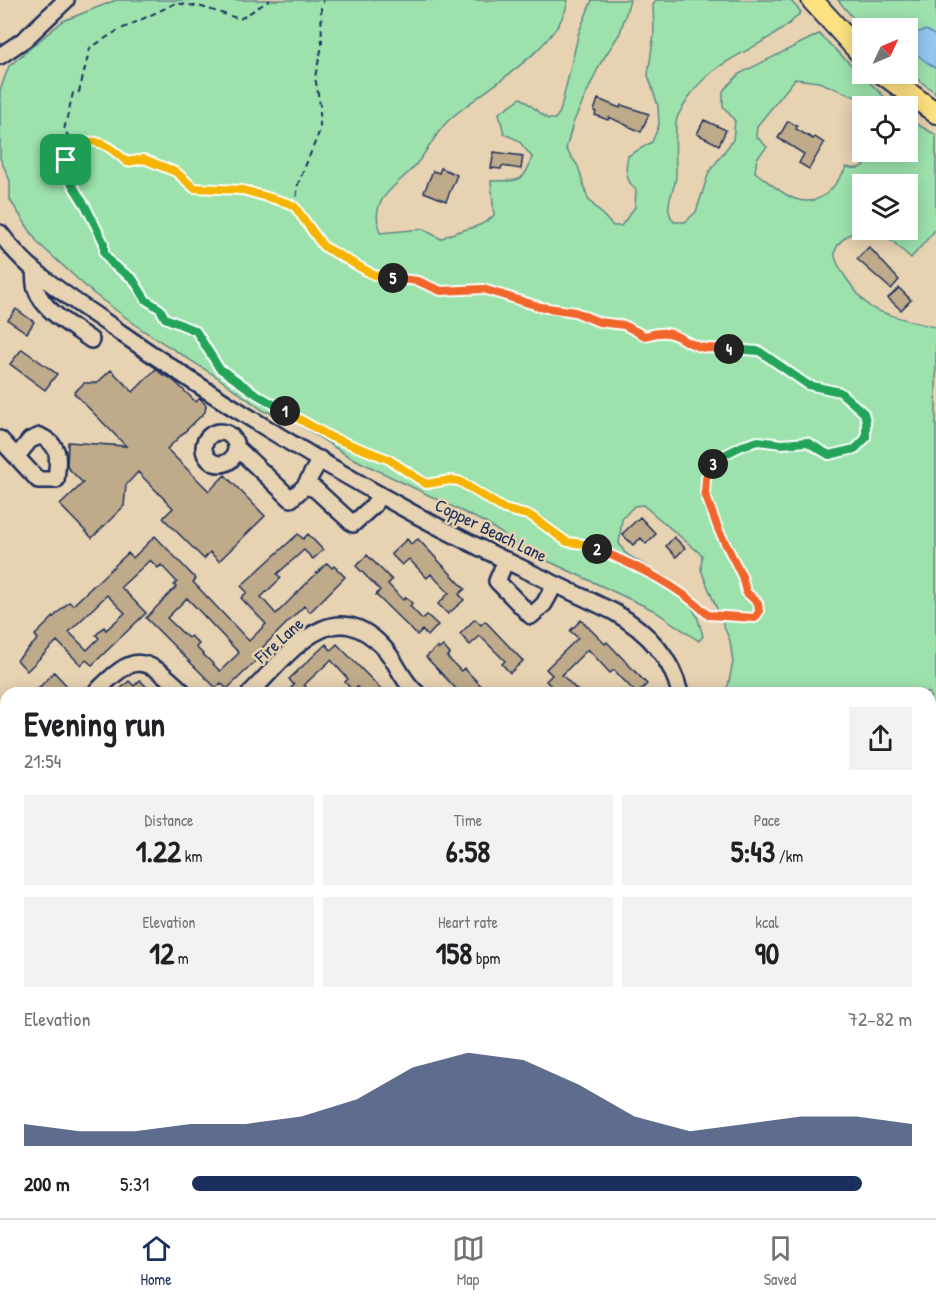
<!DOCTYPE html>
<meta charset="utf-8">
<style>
:root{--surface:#fff;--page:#f2f2f2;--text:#202124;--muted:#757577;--line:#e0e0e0;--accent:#1b2f5e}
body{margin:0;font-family:"Patrick Hand",sans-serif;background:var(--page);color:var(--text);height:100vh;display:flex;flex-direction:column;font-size:22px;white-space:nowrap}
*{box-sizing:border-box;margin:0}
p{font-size:20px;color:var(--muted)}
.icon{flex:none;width:33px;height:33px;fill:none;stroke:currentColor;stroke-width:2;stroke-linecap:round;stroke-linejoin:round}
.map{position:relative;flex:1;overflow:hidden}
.sheet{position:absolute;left:0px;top:687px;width:936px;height:531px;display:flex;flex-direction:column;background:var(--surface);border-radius:18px 18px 0 0;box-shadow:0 3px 15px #0003}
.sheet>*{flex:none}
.needle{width:39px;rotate:46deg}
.controls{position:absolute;left:852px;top:18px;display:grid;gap:12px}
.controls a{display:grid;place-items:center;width:66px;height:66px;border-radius:0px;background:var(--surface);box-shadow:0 3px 15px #0003;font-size:30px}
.pin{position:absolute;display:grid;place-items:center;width:51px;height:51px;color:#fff;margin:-26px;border-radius:12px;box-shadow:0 3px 9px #0006}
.km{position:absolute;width:30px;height:30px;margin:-15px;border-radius:50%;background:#222;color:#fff;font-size:16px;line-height:30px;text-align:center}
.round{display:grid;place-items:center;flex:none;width:63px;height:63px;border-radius:0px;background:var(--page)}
.overview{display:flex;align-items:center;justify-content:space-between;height:102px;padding:0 24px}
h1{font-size:33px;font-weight:700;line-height:45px}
.figures{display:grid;grid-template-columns:repeat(3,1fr);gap:9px;height:102px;padding:6px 24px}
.figures div{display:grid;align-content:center;border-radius:0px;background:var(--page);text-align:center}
.figures b{font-size:30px;font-weight:700}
.figures small{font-size:16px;font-weight:400}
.figures p{font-size:16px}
.chart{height:168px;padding:12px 24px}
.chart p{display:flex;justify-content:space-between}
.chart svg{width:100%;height:108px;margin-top:6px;fill:var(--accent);opacity:.7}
ul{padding:0 24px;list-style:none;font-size:20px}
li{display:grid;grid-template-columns:96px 72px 1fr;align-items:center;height:45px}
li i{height:15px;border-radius:8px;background:var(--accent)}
.dock{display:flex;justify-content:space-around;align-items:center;height:84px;border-top:2px solid var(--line);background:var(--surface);font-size:16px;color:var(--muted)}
.dock a{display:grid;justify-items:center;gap:3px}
.dock .active{color:var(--accent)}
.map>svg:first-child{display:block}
.green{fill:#9de2ad;stroke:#5c8886;stroke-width:1.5}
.water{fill:#93c7f0;stroke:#638ab6;stroke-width:1.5}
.building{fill:#bfaa8a;stroke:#1b2f5e;stroke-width:1.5;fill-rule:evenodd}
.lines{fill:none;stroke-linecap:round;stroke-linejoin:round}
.minor-casing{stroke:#1b2f5e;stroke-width:20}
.major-casing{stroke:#1b2f5e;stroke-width:24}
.path{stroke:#1b2f5e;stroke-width:2;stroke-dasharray:6 4.5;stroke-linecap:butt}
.minor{stroke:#e7d2b1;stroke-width:15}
.major{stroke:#fde080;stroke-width:20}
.split-1-casing{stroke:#fff;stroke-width:12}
.split-2-casing{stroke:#fff;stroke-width:12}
.split-3-casing{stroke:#fff;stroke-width:12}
.split-4-casing{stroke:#fff;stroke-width:12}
.split-5-casing{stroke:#fff;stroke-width:12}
.split-6-casing{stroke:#fff;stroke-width:12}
.split-1{stroke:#22a559;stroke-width:8}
.split-2{stroke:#f5b400;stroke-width:8}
.split-3{stroke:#f0652b;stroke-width:8}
.split-4{stroke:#22a559;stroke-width:8}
.split-5{stroke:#f0652b;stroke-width:8}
.split-6{stroke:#f5b400;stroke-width:8}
.labels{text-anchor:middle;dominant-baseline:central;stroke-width:5;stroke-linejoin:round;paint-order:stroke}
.street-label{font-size:18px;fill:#1b2f5e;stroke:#e7d2b1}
</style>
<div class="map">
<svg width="936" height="1218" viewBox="0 0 936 1218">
<rect width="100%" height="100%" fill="#e7d2b1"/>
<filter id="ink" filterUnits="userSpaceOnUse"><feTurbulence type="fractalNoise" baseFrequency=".0167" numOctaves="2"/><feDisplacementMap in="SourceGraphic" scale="12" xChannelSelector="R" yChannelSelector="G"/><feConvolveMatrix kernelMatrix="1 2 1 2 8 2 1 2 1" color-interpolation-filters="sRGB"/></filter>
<g filter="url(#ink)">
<path class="green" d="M116 0H568C561 48 485 88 451 118 435 132 427 154 412 169 393 189 369 199 380 233L423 229 441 239C456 228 480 231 494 215L491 181C517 180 524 185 532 157L518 140 504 134 499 113 521 98 548 119H555L560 112 579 32 592 0H630L620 33 600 64 573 123 566 149 578 166 588 199 613 226H621L635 207 636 190C625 180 625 169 628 156L652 142 659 125 658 106 648 75 654 33 653 5 656 0H790L801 12C767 51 714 53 686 102 683 107 679 113 677 118 674 130 676 160 676 174 676 193 661 204 674 222H685L696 212 709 172 733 140 735 121 723 106V91L739 74 819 34 892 104 875 105 819 82 795 79 757 126 756 136 767 147 757 158 755 172C776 187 800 214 826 194 834 188 841 176 847 167 862 172 867 163 875 152H908V120H910L936 135V229L911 258 880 230H908V184H862V228C852 233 838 239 835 252 832 263 861 299 869 306 875 312 927 326 936 327V794L930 796V693H723L728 686 733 662 730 641 701 570 702 555 643 505 634 506 622 519 619 543 625 553 668 580 685 596 697 616 703 636 699 641 653 610 533 554 484 522 348 456 291 419 264 411 214 375 144 331 93 293 38 243 10 200V181L0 158V90L9 66 63 21Z
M838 0H936V93L908 72V28L862 29Z
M6 929V1021L0 1026V930Z
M936 940V1218H885L887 1212H930V942Z
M34 1212H132L137 1218H30Z
M257 1212H407L401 1218H248Z
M669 1212H749L747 1218H673Z"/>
<path class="water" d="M926 30 936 36V69L908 48V35Z"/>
<path class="building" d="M598 99 620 108 621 105 649 114 641 132 609 117 608 120 595 115 596 112 594 111Z
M704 120 726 130 719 145 697 134Z
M788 121 797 126 796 129 813 139 815 137 824 143 809 169 799 163 804 154 778 138Z
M494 152 523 156 521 169 502 166 501 169 491 168Z
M441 168 457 175 446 201 424 192 433 171 439 173Z
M869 247 899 280 891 289 857 259Z
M899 288 911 300 901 310 888 298Z
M16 309 34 322 27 333 8 320Z
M22 349 57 374 45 390 10 364Z
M156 369 164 376 165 375 174 381 196 402 200 398 206 405 205 412 167 449 209 491 225 475 265 516 219 561 210 552 204 559 163 518 173 508 138 472 126 485 124 506 92 538 60 505 83 483 67 467 68 442 126 446 74 393 84 383H97L111 370 133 392Z
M640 517 656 534 646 544 641 538 633 545 622 534Z
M298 534 303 539 308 534 323 550 313 559 304 550 277 574 281 578 261 597 276 614 327 563 332 568 334 566 345 577 310 612 304 606 263 647 266 651 227 689 221 683 216 688 146 618 176 587 174 585 177 582 161 565 158 568 150 560 121 587 146 613 92 665 86 660 81 665 57 641 27 671 17 660 38 639 35 635 69 602 73 605 128 553 133 558 155 536 196 579 193 582 249 641 266 624 241 598 247 592 241 586ZM107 595 125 613 106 630 104 627 96 635 99 638 87 650 69 632ZM187 598 239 653 220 671 196 647 199 644 191 636 188 638 167 618Z
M674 537 685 548 676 557 666 546Z
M407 539 411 544 418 539 465 589 459 594 464 600 448 614 438 604 449 593 431 574 427 578 409 559 402 565 391 554Z
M367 555 392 580 388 584 403 600 406 597 412 603 410 606 422 619 427 615 438 625 428 636 422 630 417 635 376 595 380 590 356 566Z
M475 619 481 625 485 621 523 661 510 673 502 664 505 661 480 636 470 645 460 634Z
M581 620 605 644 607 642 647 684 638 693H636L614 670 610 673 588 649 562 675 580 693H558L546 681 552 675 546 669 578 638 570 631Z
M326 644 331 650 337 644 385 693H363L357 687 353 691 345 682 348 679 331 660 304 685 312 693H286L294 685 289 679Z
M443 646 450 654 447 657 461 671 464 668 488 693H460L426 657 437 647 439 649Z
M54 672 67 686 61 693H34Z
M140 680 152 693H116L129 681 134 686Z"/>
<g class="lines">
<defs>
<path id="minor" d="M0 56 25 39 66 0
M0 233C31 276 79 303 121 333 213 397 309 456 407 510 474 547 545 579 614 612 647 631 671 656 680 693
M34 270C35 276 34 283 36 289 44 312 72 326 91 340
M204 448a16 16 0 1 1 32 0a16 16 0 1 1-32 0Z
M0 439 38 480H56C58 459 62 446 40 436L30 440 17 456
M236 447 291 499 305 486
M320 459 305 486 315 489 353 524 374 505 379 494
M506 560 497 581 531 616 544 604 555 584
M95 693C134 653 144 654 184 693
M250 693C288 656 331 590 384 648 397 662 402 681 417 693
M930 870 936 868
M0 915 6 916
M0 1123 6 1117
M578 1212 585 1218
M233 1218 241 1212
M498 1218 502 1212
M818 1218 819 1212"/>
<path id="major" d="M812 0 862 55
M883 74 936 113"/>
</defs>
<use href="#minor" class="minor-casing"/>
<use href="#major" class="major-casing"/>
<path class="path" d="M83 142C104 142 112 148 127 162L144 159 175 173 194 188 244 190 288 203 295 207 323 246 373 275 419 281 441 291 483 289 541 307 575 312 599 322 624 325 645 336 661 331 670 332 701 347 759 351 808 385 840 392 864 413 866 421V438L855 449 829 455 807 442 782 444 758 441 750 442 720 457 714 463 706 478 705 494 719 531 742 576 746 592 758 603 759 612 755 618 708 615 692 599 632 564 584 544 567 542 531 516 504 509 459 481 450 480 426 484 388 459 331 437 256 394 219 368 196 331 165 318 160 309 146 300 133 279 112 264 104 253V243L86 207 68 178 66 160 76 146Z
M76 146 64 130 73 93 79 92 90 48 117 31 176 3 202 7 240 19 270 0
M295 207 298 184 320 130V105L315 77 322 46 321 6 324 0"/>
<use href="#minor" class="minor"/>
<use href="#major" class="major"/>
</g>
</g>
<g class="lines" filter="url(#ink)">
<defs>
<path id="split-1" d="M66 160 68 178 86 207 104 243V253L112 264 133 279 146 300 160 309 165 318 196 331 219 368 256 394 285 411"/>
<path id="split-2" d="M285 411 331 437 388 459 426 484 450 480 459 481 504 509 531 516 567 542 584 544 597 549"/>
<path id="split-3" d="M597 549C636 566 678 585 708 615L755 618 759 612 758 603 746 592 742 576 719 531 705 494 706 478 713 464"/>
<path id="split-4" d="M713 464 720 457 742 446 758 441 782 444 807 442 829 455 855 449 866 438V421L864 413 840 392 808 385 759 351 729 349"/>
<path id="split-5" d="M393 278 418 281 441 291 483 289 541 307 575 312 599 322 624 325 645 336C676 327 674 339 700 347 708 349 719 348 729 349"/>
<path id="split-6" d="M66 160C87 130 104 141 127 162L144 159 176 172 194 188 243 190 288 203 295 207 323 246 374 275 393 278"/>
</defs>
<use href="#split-1" class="split-1-casing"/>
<use href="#split-2" class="split-2-casing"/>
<use href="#split-3" class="split-3-casing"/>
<use href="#split-4" class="split-4-casing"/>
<use href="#split-5" class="split-5-casing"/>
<use href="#split-6" class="split-6-casing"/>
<use href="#split-1" class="split-1"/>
<use href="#split-2" class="split-2"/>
<use href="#split-3" class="split-3"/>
<use href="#split-4" class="split-4"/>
<use href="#split-5" class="split-5"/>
<use href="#split-6" class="split-6"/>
</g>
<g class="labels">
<g class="street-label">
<text transform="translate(491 530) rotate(26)">Copper Beach Lane</text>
<text transform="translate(279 640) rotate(-42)">Fire Lane</text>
</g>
</g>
</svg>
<div class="controls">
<a><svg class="needle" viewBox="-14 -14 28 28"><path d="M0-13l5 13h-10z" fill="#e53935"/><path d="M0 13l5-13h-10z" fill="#757577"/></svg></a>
<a><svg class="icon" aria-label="locate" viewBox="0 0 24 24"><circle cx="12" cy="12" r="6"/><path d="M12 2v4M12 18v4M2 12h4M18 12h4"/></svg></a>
<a><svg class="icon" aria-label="layers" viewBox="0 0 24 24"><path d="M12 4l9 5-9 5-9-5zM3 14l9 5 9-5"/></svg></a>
</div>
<div class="pin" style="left:66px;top:160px;background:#1e9e55"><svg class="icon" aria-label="arrive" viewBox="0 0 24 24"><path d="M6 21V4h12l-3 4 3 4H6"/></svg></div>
<b class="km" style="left:285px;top:411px">1</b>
<b class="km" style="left:597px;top:549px">2</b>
<b class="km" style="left:713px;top:464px">3</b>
<b class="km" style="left:729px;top:349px">4</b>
<b class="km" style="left:393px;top:278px">5</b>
<section class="sheet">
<div class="overview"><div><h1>Evening run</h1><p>21:54</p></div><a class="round"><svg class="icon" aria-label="share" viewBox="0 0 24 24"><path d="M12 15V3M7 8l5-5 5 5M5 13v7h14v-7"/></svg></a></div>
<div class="figures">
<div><p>Distance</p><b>1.22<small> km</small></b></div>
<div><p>Time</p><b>6:58</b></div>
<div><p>Pace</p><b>5:43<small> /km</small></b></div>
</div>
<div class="figures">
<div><p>Elevation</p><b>12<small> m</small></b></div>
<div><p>Heart rate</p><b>158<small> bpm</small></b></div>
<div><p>kcal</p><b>90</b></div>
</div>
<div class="chart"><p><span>Elevation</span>72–82 m</p>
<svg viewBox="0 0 160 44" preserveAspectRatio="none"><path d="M0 44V35L10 38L20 38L30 35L40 35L50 32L60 25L70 12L80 6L90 9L100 19L110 32L120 38L130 35L140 32L150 32L160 35V44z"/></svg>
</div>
<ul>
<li><b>200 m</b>5:31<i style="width:93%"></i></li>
</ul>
</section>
</div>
<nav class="dock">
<a class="active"><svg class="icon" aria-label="home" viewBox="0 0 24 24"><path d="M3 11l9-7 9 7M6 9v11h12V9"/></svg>Home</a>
<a><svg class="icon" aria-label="map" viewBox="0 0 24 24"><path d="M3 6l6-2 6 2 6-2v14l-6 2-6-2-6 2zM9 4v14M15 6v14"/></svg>Map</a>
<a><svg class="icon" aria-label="saved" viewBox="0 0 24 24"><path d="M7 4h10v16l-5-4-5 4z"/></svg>Saved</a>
</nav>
